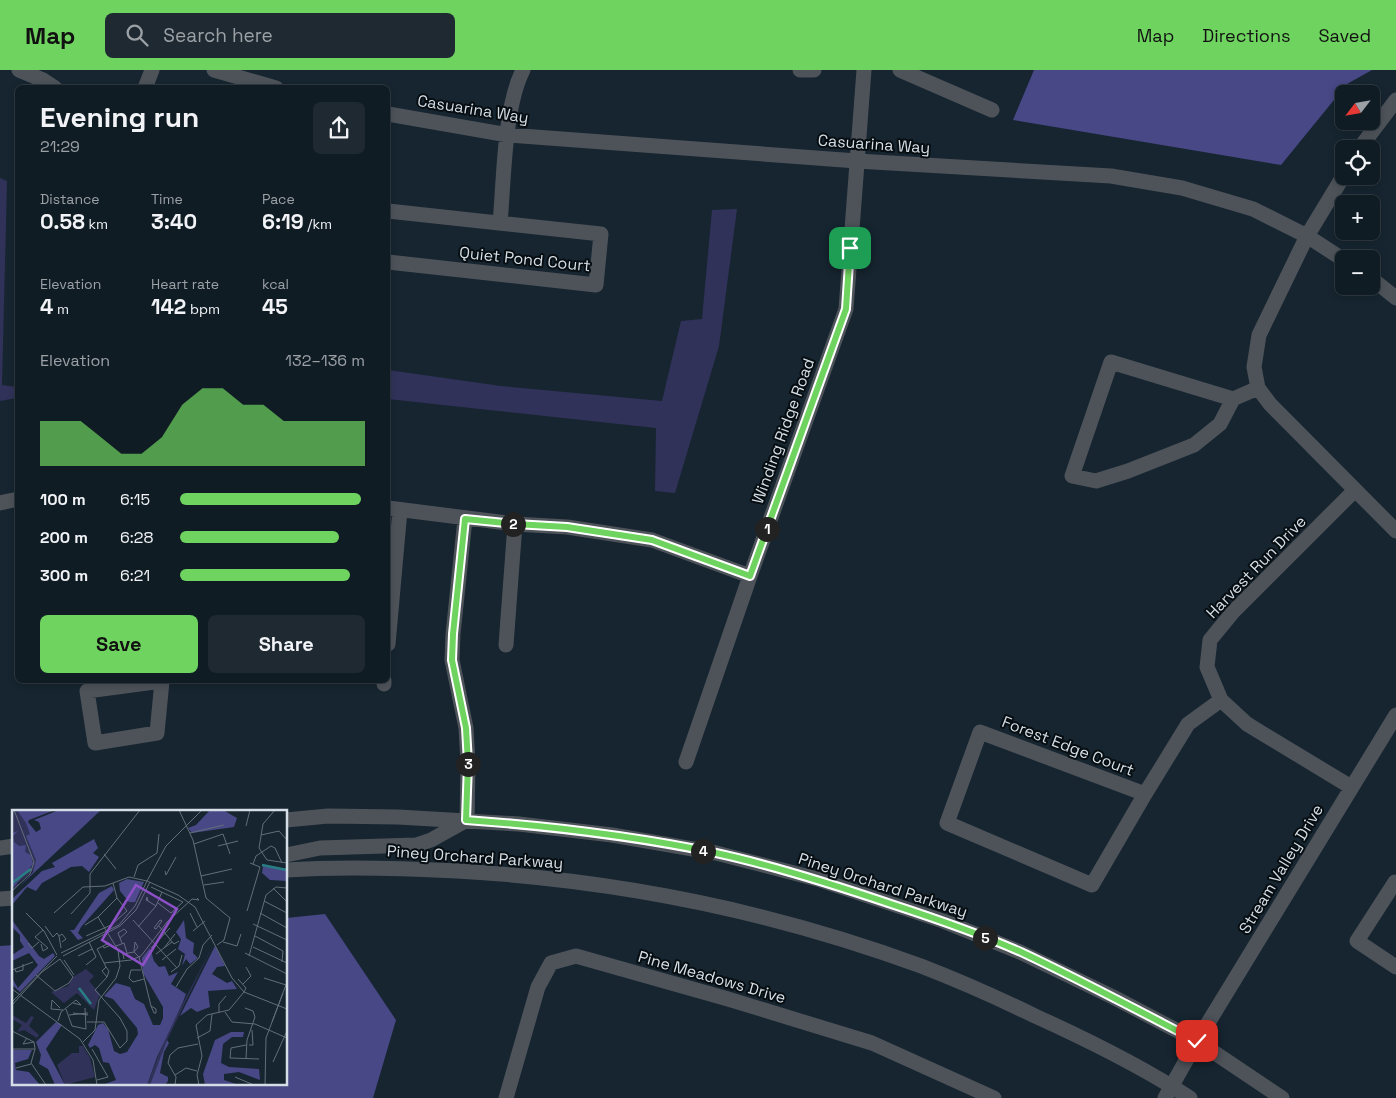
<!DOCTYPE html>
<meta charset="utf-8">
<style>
:root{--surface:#101c24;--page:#1e2931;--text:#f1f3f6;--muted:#9ca1a6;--line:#303a41;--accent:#6fd35f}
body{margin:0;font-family:"Space Grotesk",sans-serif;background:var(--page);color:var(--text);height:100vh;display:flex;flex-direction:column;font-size:19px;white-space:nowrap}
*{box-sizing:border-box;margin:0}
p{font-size:16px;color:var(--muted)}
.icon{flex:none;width:28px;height:28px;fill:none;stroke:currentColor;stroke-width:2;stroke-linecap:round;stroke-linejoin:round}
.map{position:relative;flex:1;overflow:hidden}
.panel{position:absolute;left:15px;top:15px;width:375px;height:598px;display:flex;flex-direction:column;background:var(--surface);border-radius:8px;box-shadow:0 2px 8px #0003,0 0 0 1px var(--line)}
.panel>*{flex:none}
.needle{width:32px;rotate:239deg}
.tools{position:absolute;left:1335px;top:15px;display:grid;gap:10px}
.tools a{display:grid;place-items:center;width:45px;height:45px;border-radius:8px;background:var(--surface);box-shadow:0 2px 8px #0003,0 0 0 1px var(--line);font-size:25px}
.pin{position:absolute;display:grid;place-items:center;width:42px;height:42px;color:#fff;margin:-21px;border-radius:10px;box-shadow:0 2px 8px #0006}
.km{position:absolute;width:25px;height:25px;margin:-12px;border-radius:50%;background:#222;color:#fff;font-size:14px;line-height:25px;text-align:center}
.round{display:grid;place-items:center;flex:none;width:52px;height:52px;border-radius:8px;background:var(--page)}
.overview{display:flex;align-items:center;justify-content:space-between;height:85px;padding:0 25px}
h1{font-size:28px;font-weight:600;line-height:38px}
.figures{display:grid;grid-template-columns:repeat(3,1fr);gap:8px;height:85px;padding:5px 25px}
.figures div{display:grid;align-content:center}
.figures b{font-size:21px;font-weight:600}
.figures small{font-size:14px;font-weight:400}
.figures p{font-size:14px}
.chart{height:140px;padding:10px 25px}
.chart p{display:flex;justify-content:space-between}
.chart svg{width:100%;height:90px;margin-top:5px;fill:var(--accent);opacity:.7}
.button{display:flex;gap:10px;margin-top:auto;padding:10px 25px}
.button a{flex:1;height:58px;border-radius:8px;background:var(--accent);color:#111;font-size:20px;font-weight:600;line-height:58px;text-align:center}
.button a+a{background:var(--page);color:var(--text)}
ul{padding:0 25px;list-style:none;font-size:16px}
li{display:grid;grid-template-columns:80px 60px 1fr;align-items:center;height:38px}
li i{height:12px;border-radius:6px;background:var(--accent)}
header{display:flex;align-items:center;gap:30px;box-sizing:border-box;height:70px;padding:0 25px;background:var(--accent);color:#111}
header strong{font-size:24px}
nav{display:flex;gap:28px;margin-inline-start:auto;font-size:18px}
.search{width:350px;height:45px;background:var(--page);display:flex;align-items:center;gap:12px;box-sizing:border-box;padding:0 18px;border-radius:8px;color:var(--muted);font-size:19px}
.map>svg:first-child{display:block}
.green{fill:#313259}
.forest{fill:#474885}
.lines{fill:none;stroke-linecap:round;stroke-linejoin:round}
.minor{stroke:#4e535a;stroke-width:15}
.route-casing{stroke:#fff;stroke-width:10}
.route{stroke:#6fd35f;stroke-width:6}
.labels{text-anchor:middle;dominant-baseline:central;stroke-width:4;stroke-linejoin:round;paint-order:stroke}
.street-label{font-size:16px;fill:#d5dee6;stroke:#070e12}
.inset-river{fill:none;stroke:#297e84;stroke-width:2.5}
.inset-road{fill:none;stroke:#626f79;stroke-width:1}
.view{fill:#8d50c7;fill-opacity:0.15;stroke:#8d50c7;stroke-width:2.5}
.inset-edge{fill:none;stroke:#d5dee6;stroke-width:2.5}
</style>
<header>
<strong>Map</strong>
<div class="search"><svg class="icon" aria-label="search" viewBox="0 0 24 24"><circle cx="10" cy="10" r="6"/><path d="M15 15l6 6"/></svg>Search here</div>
<nav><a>Map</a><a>Directions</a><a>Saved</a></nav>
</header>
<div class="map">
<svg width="1396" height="1028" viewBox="0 0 1396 1028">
<rect width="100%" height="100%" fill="#162530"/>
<path class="green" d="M0 108 7 111 2 315 18 317 17 328 0 331Z
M737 139 719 276 675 423 655 421 656 358 388 329V300L501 316 662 331 681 251 702 249 712 140Z"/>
<path class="forest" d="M1034 0H1372L1347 14 1281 95 1013 50Z
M325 844 396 950 373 1028H0V876L14 875V1014H286V848Z"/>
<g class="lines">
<path class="minor" d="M19 0 43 10 55 18
M214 0 276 18
M800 0H814
M900 0 992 40
M145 18 152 0
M388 44 508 65 857 91 1111 106 1182 118 1253 139 1307 166 1344 190
M1359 79 1396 30
M1344 105 1307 166 1259 265 1254 297 1258 318 1270 334 1396 461
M388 141 601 164 596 215 388 192
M500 153C504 110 504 37 523 0
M1371 208 1396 228
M1233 329 1220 354 1194 375 1128 401 1096 411 1072 406 1111 292 1233 329 1258 318
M0 433 18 429
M388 438 515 454 567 457 652 470 750 506
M388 574 400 440
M506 575 515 454
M162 611 87 621 95 673 157 663 162 611V610
M384 614V610
M686 692 750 506 846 239 864 0
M1351 717 1247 654 1221 630 1207 597 1210 570 1233 542 1355 420
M1145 724 1092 815 947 753 980 662 1145 724 1188 654 1221 630
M286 750 328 746 398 747 519 754 612 765 716 783 817 809 943 851 1020 882 1113 927 1197 971 1282 1028
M0 778 14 776
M286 785 320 778 416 775 431 770 467 750 468 693 466 658 452 590 453 564 465 449
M286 800C343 796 401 798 457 801 616 810 772 841 921 896 960 911 998 928 1035 946 1088 970 1141 996 1190 1028
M1396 813 1395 812 1357 871 1396 897
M0 829 14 828
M506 1028 538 917 551 893 576 886 728 929 872 973 994 1028
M1165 1028 1197 971 1396 645"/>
</g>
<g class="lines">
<defs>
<path id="route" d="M850 178 846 239 750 506 652 470 567 457 515 454 465 449 453 564 452 590 466 658 468 693 466 750C550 756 634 766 716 783 776 796 835 815 894 835 937 849 980 864 1021 882 1081 910 1139 941 1197 971"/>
</defs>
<use href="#route" class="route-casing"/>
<use href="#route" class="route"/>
</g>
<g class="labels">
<g class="street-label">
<text transform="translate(473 39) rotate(9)">Casuarina Way</text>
<text transform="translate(874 74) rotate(4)">Casuarina Way</text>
<text transform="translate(525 189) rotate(6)">Quiet Pond Court</text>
<text transform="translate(783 361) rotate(-70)">Winding Ridge Road</text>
<text transform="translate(1256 497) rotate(-46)">Harvest Run Drive</text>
<text transform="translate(1068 676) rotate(21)">Forest Edge Court</text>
<text transform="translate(475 787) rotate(4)">Piney Orchard Parkway</text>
<text transform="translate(1281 799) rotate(-59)">Stream Valley Drive</text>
<text transform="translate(883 815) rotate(18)">Piney Orchard Parkway</text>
<text transform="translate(712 907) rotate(16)">Pine Meadows Drive</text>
</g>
</g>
<g transform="translate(12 740)">
<rect width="275" height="275" fill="#162530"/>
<path d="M0 0H10L33 51 6 73V69L3 71 7 75 0 82ZM202 133 155 230 138 275H135L152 230ZM74 159 82 166 77 171 88 184 82 200 65 183 52 193 39 182 56 176 61 167ZM0 205 14 213 19 206 22 207 17 216 27 225 25 228 12 220 5 222 10 215 0 209ZM67 236H71L78 248 83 267 53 275 45 255 60 243H67Z" fill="#313259"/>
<path d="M5 0H43L17 10 16 12 24 22 29 19 27 12 22 10 47 0H89L8 76 21 62 24 50 14 26 18 24 14 13ZM198 0H211L225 8 222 17 180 23 176 18 184 15ZM6 21 1 26 2 32 7 36 14 35 13 42 19 45 21 54 0 79V23ZM82 29 86 38 81 43 87 47 77 62 70 56 59 57 30 73 24 81 15 77 0 95V89L30 61 43 57 40 53ZM251 56 275 59V71L258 70 250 63ZM115 69 132 72 123 92H117L108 81 107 73ZM100 76 102 80 69 117 66 123 71 128 66 130 58 120H62L87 83ZM0 110 27 146 32 149 41 143 43 146 8 182 0 175V168L6 178 26 155 17 143 0 151V145L12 137 8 131V125L0 117ZM172 110 174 128 182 133 181 143 186 148 178 154 174 149 170 156 173 144 166 139 169 129 164 122ZM203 136 213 156 205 157 200 164 215 173 220 171 225 179 196 181 198 197 185 202 179 198 168 206ZM138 138 142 151 147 157 153 156 157 166 166 162 159 174 174 184 171 192 145 247 135 275H90L104 270 97 253 91 252 87 238 83 235 78 238 76 235 86 215 91 213 96 219 102 241 108 244 115 242 126 224 125 218 101 189 92 186 104 173 118 177 123 189 132 194 141 215H148L151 208V197L131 163 130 148ZM44 212 50 215 34 239 53 275H43L36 259 27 254 29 245 24 232ZM219 222H232L231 227H220L211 234 209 253 217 257 247 259 248 270 227 262 212 264V270L227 275H193L191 264 203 230ZM155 230 157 233 152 242 148 263 156 267V271L153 275H138ZM0 240H20L16 249 3 253 4 260 17 262 28 275 1 274Z" fill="#474885"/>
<path class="inset-river" d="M250 55 275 60M0 73 19 59M67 178 79 194"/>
<path class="inset-road" d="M167 0 181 30 194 88 218 108 212 130 205 135M190 0 154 36 135 71 166 85 183 97 220 168 232 182 275 199M263 0 251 14 247 38 255 50 275 53M234 16 238 0M178 23 212 15M249 25 267 21 275 30M182 34 211 24 218 44M206 36 226 31M92 44 104 59M241 54 244 46 259 36 263 38 270 53M153 61 154 65 164 47M189 66 220 59M122 67 126 55 145 43 147 24M192 75 212 72M139 77 171 92 159 103M261 78 275 92M0 81 18 64 22 52 2 0M136 91 135 87 134 90 136 91 144 96M252 91 275 103M146 93 159 103M235 101 248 57 238 53M14 103 32 121 45 145M42 103 71 77 93 76 117 67 135 71 123 96 107 115 49 143M178 103 185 117M248 103 275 118M59 104 78 83V64L128 0M121 110 165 158M148 110 150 111 144 119 142 118ZM241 114 275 130M73 115 86 107 105 88M33 116 41 127 45 123 47 126 49 138M147 116 162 134 167 131M126 117 144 96 150 82M181 121 193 111M47 126 50 124 54 129 50 132M74 126 99 115 115 101 105 88 101 73M243 126 271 141 270 152M108 128 106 123 112 119 115 122 108 128 110 133M211 132 225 136 229 124M16 133 20 138 27 132M29 134 31 141 36 138 23 127 31 120M91 136 92 138 99 135 97 133 85 139 94 157 90 161 95 167 97 161 94 157M104 136 112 133 115 143M241 137 275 153M139 138 158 118M152 138 163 124M122 142 126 137 123 132 122 141M233 143 275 164M144 144 160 132M51 146 108 116 124 100 138 72M66 146 80 139M237 146 254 85 264 77 275 78M112 149 111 144 122 142 127 147 139 196M52 150 62 165M150 150 164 139M92 153 119 150 129 146 155 112 180 89 187 90 185 88M74 155 84 147 77 132M3 159 4 162 11 160V154M0 160 21 152M129 160H119L117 168 121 172 132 169M159 162 167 156 170 145M24 165 43 181 57 173 61 167 48 149M252 168 274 175M226 169 234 178 232 182M231 174 239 166 234 157M164 177 175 159 187 148 191 135 200 125M0 179 68 229 81 250 85 275M0 192 45 146M0 195 30 162 48 149M139 196 144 199V203H142ZM48 198 40 190 39 199 51 200M233 198 241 201 243 207 235 230 234 249M54 199 60 216 74 219 73 198M213 202 220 212 243 214 275 228M61 203 76 205M207 203V194L214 186M57 205 76 203M46 211 49 202 64 190 69 195 61 193M75 212H92L108 238 115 231V221L108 208 83 180 95 167M260 212 275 172M0 221 22 232 23 239M15 228 11 234 22 232M185 228 198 221 200 204M71 232 83 220 87 190 104 168 108 156 106 140 86 107M234 235 219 238 218 248 247 249M237 235H241L240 220M0 239H23M23 239 19 253 34 275M80 239 96 267 85 270M261 252 275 221M4 258 19 254M163 265 174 258 185 261M223 267 242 275M62 275H78M163 275 164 267 156 253 158 245 166 238 186 234M187 275 185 265 190 246 184 215 195 205 217 200 232 182M253 275 254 228 271 183"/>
<path class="view" d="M124 75 165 99 131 155 90 130Z"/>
<rect width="275" height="275" class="inset-edge"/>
</g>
</svg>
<div class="tools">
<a><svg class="needle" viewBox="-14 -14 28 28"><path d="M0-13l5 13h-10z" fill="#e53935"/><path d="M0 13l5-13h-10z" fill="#9ca1a6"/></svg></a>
<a><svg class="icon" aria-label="locate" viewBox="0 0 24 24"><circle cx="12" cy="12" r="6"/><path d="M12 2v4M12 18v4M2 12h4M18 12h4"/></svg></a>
<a>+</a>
<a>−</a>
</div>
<div class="pin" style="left:850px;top:178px;background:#1e9e55"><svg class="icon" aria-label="arrive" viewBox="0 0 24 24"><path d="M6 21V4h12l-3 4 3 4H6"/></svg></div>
<div class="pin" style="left:1197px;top:971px;background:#d93025"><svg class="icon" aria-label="check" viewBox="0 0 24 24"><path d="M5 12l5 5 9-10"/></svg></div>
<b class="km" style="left:767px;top:459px">1</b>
<b class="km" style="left:513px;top:454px">2</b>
<b class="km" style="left:468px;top:694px">3</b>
<b class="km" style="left:703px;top:781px">4</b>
<b class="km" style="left:985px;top:868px">5</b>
<section class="panel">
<div class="overview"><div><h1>Evening run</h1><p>21:29</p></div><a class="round"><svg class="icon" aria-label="share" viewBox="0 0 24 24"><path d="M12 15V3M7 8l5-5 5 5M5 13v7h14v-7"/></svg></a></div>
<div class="figures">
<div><p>Distance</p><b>0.58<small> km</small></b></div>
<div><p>Time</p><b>3:40</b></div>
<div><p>Pace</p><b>6:19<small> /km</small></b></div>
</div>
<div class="figures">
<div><p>Elevation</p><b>4<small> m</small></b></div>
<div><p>Heart rate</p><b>142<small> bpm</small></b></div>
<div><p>kcal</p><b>45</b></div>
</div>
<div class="chart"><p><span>Elevation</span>132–136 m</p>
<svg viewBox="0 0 160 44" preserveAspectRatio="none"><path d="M0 44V22L10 22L20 22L30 30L40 38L50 38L60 30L70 14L80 6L90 6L100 14L110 14L120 22L130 22L140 22L150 22L160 22V44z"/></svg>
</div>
<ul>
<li><b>100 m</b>6:15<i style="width:98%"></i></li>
<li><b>200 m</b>6:28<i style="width:86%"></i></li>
<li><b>300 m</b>6:21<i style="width:92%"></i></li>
</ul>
<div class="button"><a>Save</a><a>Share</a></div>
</section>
</div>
